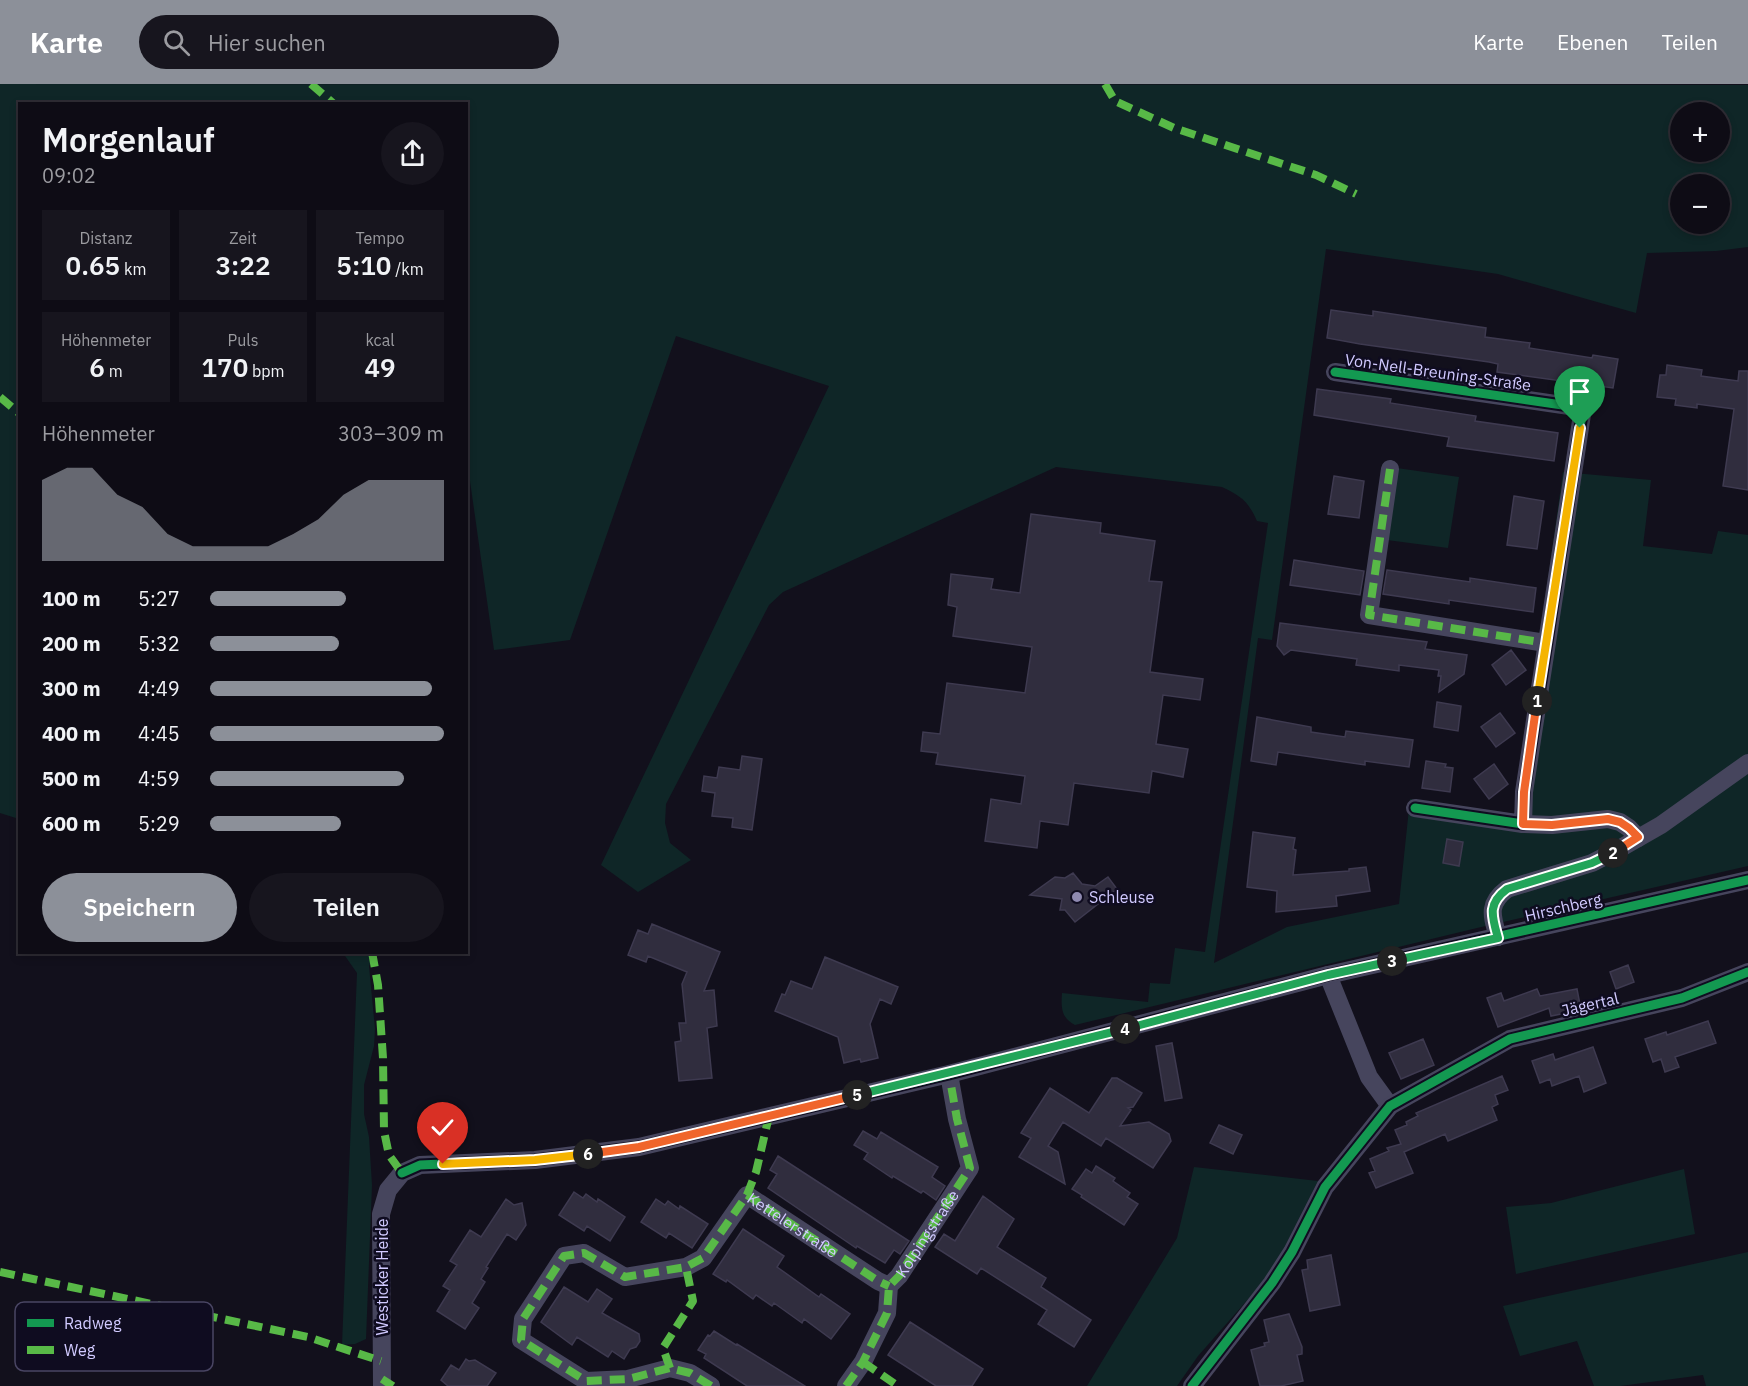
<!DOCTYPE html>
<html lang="de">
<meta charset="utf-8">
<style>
:root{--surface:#0e0c15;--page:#17151e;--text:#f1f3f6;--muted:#9b9ba0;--line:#2e2c34;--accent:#8c9099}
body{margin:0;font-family:"IBM Plex Sans",sans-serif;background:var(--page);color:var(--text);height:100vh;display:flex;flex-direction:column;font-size:22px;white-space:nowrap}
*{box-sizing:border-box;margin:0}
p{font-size:20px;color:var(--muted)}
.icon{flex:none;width:33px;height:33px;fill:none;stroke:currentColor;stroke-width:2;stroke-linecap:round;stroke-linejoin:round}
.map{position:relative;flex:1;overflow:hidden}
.panel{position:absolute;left:18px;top:18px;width:450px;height:852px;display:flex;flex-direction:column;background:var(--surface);border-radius:0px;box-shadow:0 3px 9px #0003,0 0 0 2px var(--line)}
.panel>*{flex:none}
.tools{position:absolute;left:1670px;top:18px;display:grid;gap:12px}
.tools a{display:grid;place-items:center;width:60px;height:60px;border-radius:50%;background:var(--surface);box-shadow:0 3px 9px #0003,0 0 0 2px var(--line);font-size:30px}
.pin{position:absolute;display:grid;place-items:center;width:51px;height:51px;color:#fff;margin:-62px -26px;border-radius:50% 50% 50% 0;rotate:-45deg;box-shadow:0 0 6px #0007}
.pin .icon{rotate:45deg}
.km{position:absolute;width:30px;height:30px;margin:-15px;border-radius:50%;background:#222;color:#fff;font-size:16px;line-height:30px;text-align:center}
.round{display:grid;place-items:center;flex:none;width:63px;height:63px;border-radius:32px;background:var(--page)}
.headline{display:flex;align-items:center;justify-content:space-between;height:102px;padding:0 24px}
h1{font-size:33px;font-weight:600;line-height:45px}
.stats{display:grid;grid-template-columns:repeat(3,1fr);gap:9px;height:102px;padding:6px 24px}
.stats div{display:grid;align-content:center;border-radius:0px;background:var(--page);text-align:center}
.stats b{font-size:26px;font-weight:600}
.stats small{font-size:16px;font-weight:400}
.stats p{font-size:16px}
.chart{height:168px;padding:12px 24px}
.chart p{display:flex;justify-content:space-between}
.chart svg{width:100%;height:108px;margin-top:6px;fill:var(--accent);opacity:.7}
.button{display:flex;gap:12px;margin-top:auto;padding:12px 24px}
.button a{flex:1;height:69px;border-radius:36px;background:var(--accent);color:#fff;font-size:24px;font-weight:600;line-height:69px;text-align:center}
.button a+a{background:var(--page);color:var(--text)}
ul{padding:0 24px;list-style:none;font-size:20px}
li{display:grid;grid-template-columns:96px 72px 1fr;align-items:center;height:45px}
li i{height:15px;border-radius:8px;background:var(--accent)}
header{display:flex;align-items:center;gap:36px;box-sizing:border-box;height:84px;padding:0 30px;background:var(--accent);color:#fff}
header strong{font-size:28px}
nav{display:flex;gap:33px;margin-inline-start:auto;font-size:21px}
.search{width:420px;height:54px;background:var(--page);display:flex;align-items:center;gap:15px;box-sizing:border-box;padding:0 21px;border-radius:33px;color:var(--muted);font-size:22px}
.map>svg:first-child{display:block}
.green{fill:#0f2627;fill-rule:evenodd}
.building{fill:#302d3e;stroke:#3e3a50;stroke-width:1.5}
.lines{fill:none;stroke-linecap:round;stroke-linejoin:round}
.minor{stroke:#46455d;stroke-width:18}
.quiet{stroke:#58b947;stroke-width:8;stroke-dasharray:15 8;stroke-linecap:butt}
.cycleway-casing{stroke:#0f0c20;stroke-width:13}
.cycleway{stroke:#139951;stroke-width:9}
.split-1-casing{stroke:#fff;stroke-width:12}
.split-2-casing{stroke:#fff;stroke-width:12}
.split-3-casing{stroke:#fff;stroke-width:12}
.split-4-casing{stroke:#fff;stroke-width:12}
.split-5-casing{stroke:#fff;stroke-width:12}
.split-6-casing{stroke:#fff;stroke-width:12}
.split-7-casing{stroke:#fff;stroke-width:12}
.split-1{stroke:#f5b400;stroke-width:8}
.split-2{stroke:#f0652b;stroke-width:8}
.split-3{stroke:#22a559;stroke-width:8}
.split-4{stroke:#22a559;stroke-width:8}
.split-5{stroke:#22a559;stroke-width:8}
.split-6{stroke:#f0652b;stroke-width:8}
.split-7{stroke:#f5b400;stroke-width:8}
.poi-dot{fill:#8e89b0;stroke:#0f0c20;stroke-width:2}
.labels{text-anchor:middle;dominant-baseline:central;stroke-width:5;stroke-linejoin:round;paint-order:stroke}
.street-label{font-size:16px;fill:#d1caff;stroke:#0f0c20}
.poi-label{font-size:16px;fill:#d1caff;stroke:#0f0c20;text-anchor:start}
.key{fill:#0f0c20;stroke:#494563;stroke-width:1.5}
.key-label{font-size:16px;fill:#d1caff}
</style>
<header>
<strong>Karte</strong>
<div class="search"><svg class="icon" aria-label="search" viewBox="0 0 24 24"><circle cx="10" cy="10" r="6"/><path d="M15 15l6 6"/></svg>Hier suchen</div>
<nav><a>Karte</a><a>Ebenen</a><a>Teilen</a></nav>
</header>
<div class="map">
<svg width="1748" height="1302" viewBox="0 0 1748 1302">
<rect width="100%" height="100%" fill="#12101c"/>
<path class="green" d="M0 0 1748 1V163L1716 167 1647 169 1636 229 1498 190 1326 165 1272 556 1258 554 1214 879 1287 843 1399 820 1410 715 1515 730 1563 388 1651 396 1643 462 1712 470 1718 447 1748 451V782L1477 844 1075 941C1061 934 1061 923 1062 909L1148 918 1150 899 1170 900 1175 864 1205 868 1268 439 1257 437C1248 417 1241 412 1222 403L1056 383 783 508 769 521 666 720 665 739 670 759 691 776 638 808 601 781 829 302 676 252 570 556 494 566 466 369V20H20L19 735 0 729ZM1680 28H1719V68H1680ZM1680 100H1719V140H1680Z
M1397 384 1459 393 1448 464 1387 456Z
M343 869H375L369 882 375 945 374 962 364 1001V1030L369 1053 372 1101 366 1255 355 1260 342 1261 357 889Z
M1194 1083 1318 1097 1272 1188 1198 1272 1177 1302H1087L1177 1154Z
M1684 1085 1695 1150 1516 1190 1506 1123 1551 1119Z
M1748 1168V1302H1706L1703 1291 1620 1302H1594L1577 1257 1520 1272 1503 1222Z"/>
<path class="building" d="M1331 226 1373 232V227L1486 244 1485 253 1530 259 1529 264 1592 274 1593 271 1618 275 1613 304 1497 288 1498 280 1489 278 1360 260 1327 254Z
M1667 281 1702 286 1701 292 1738 297 1739 287H1748V406L1723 402 1734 325 1697 320V324L1675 321 1676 315 1657 313 1660 291H1666Z
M1317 305 1391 315 1390 319 1476 332 1475 337 1558 349 1554 377 1447 362 1449 353 1314 331Z
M1334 392 1364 397 1359 434 1328 430Z
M1514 412 1544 417 1537 465 1507 461Z
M1031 430 1101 439 1100 449 1155 457 1149 497 1162 498 1150 588 1203 595 1200 616 1163 611 1156 660 1188 665 1183 693 1152 687 1149 709 1074 699 1068 741 1040 737 1037 764 985 757 991 715 1021 720 1025 692 936 680 938 669 921 667 923 648 940 650 947 599 1025 609 1032 563 953 552 957 523 948 521 951 490 993 495 991 505 1020 509Z
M1294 476 1364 487 1360 511 1290 501Z
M1387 486 1470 498V494L1536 504 1533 528 1449 516V520L1383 510Z
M1280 539 1427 558 1425 565 1467 571 1464 590 1439 608 1441 592H1438L1439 586 1399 581V587L1356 581 1357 575 1291 566 1284 571 1277 562Z
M1511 566 1526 586 1506 601 1492 581Z
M1437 618 1461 622 1458 647 1434 643Z
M1500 629 1515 649 1496 663 1481 643Z
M1257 633 1311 643V648L1345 653 1346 647 1413 656 1409 683 1365 677V681L1278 668 1276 681 1251 677Z
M742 672 762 675 752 746 732 743 733 734 712 732 715 709 702 707 704 692 717 694 719 683 740 686Z
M1426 677 1446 680 1445 683 1453 684 1450 708 1422 704Z
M1494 680 1508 700 1489 715 1474 695Z
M1253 748 1295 754 1293 765 1296 766 1293 791 1349 787V785L1366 783 1370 807 1336 812 1337 822 1276 828 1277 807 1247 803Z
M1447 755 1463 758 1459 782 1443 779Z
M1073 789 1082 800 1095 802 1108 793 1117 805 1075 838 1065 826H1060L1062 815 1030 811 1055 793 1065 794Z
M652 840 720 868 704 907 714 906 717 942 707 944 712 994 679 997 675 958 681 957 679 939H686L682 900 687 888 648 872 646 878 628 871 638 846 648 850Z
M825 873 898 903 891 920 880 915 870 940 878 974 861 978 860 975 844 979 838 953 775 927 782 910 785 911 791 897 812 905Z
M1628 881 1634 898 1616 905 1610 888Z
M1537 905 1540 912 1577 905 1581 926 1551 932 1549 924 1498 943 1487 914 1501 909 1504 917Z
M1708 937 1716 959 1675 973 1679 983 1665 988 1661 975 1653 978 1645 955 1666 948 1667 951Z
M1423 955 1434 981 1401 995 1389 969Z
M1172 959 1182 1014 1165 1017 1156 962Z
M1593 963 1606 999 1584 1008 1579 992 1552 1002 1550 995 1540 999 1532 977 1553 970 1555 976Z
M1502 992 1508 1006 1495 1011 1498 1020 1492 1023 1497 1036 1448 1057 1445 1050 1404 1068 1413 1089 1376 1104 1369 1089 1375 1087 1370 1075 1389 1067 1387 1064 1401 1060 1395 1046 1407 1041 1406 1038 1418 1032 1416 1029Z
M1112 994H1117L1142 1009 1133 1023 1128 1024 1131 1026 1120 1042 1149 1038 1169 1050 1171 1057 1153 1084 1106 1054 1101 1062 1063 1038 1048 1062 1058 1068 1065 1100 1019 1073 1031 1054 1021 1049 1050 1004 1089 1029Z
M1219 1041 1242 1051 1233 1070 1210 1059Z
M863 1047 877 1055 881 1048 938 1083 932 1093 945 1102 936 1116 923 1107 921 1109 893 1092 892 1094 864 1075 868 1069 854 1061Z
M778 1072 909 1157 900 1170 894 1166 885 1179 857 1162 856 1164 768 1104 777 1090 770 1086Z
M1096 1082 1115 1094 1113 1097 1130 1109 1127 1113 1138 1120 1124 1141 1081 1113 1082 1111 1072 1105 1086 1085 1092 1089Z
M574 1108 583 1114 586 1110 597 1118 598 1115 625 1133 610 1157 587 1142 584 1147 559 1131Z
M983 1112 1014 1135 997 1163 1046 1194 1041 1203 1091 1236 1074 1263 1038 1240 1047 1226 981 1184 977 1190 935 1163 944 1150 955 1157Z
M506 1115 514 1121 522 1119 526 1141 516 1156 507 1150 486 1183 488 1184 481 1195 485 1198 472 1219 479 1224 465 1245 437 1227 450 1206 443 1202 457 1181 450 1177 470 1146 481 1153Z
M656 1115 665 1121 668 1117 679 1125 680 1122 708 1140 692 1164 669 1149 666 1154 641 1138Z
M743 1145 784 1172 777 1183 819 1213 821 1210 850 1230 831 1255 804 1235 802 1239 774 1219 772 1222 756 1211 753 1215 727 1196 726 1198 713 1190Z
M1331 1171 1340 1221 1310 1227 1302 1186 1308 1185 1307 1176Z
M564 1203 588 1218 597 1205 612 1215 602 1229 639 1250 640 1257 636 1263 630 1265 624 1275 612 1267 608 1273 577 1253 572 1261 541 1238Z
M1289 1230 1302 1263V1270L1297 1271 1303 1297 1281 1302H1260L1251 1266 1265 1262 1264 1259 1269 1258 1264 1236Z
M910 1238 983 1285 972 1302H936L888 1271Z
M714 1247 736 1261 737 1260 805 1302H747L704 1274 706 1270 698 1266 708 1251 710 1252Z
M466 1275 469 1277 475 1276 496 1289 487 1302H448L441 1296 451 1281 459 1286Z"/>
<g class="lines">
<g class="minor">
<path d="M1335 288 1583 324 1524 708 1523 740 1415 724"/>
<path d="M1390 385 1369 531 1546 559"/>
<path d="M1523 740 1552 741 1608 735 1620 738 1629 744 1638 754"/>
<path d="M1498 853C1492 832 1487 820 1507 805L1592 779 1619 765 1661 741 1748 679"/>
<path d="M1328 891 1369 993 1390 1022"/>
<path d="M382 1302 381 1130 388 1106 402 1089 420 1081 535 1076 639 1063 949 990 1328 891 1748 796"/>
<path d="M711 1302 690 1289 670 1284 628 1295 586 1297 521 1256 523 1235 564 1172 584 1169 625 1193 686 1183 703 1174 747 1111 878 1197 889 1202"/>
<path id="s1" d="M846 1302 863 1278 887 1229 889 1202 899 1192 970 1084 957 1035 949 990"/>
<path d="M1192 1302 1272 1199 1292 1168 1325 1103 1390 1022 1510 955 1682 914 1748 888"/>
</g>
<g class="quiet">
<path d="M311 0 334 20"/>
<path d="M1105 0 1115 17 1174 44 1316 91 1356 110"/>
<path d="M0 313 20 330"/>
<path d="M1390 385 1369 531 1546 559"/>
<path d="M372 868 378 901 383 974 384 1047 389 1071 402 1089"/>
<path d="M747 1111 756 1088 769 1032"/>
<path d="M0 1188 308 1253 381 1277"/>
<path d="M863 1278 898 1302"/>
<path d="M670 1284 663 1264 693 1217 686 1183"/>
<path d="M382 1295 393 1302"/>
<path id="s2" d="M711 1302 690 1289 670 1284 628 1295 586 1297 521 1256 523 1235 564 1172 584 1169 625 1193 686 1183 703 1174 747 1111 878 1197 889 1202"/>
<path d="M846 1302 863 1278 887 1229 889 1202 899 1192 970 1084 957 1035 949 990"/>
</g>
<defs>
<path id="cycleway" d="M1335 288 1583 324 1524 708 1523 740 1415 724
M402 1089 420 1081 535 1076 639 1063 949 990 1328 891 1748 796
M1192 1302 1272 1199 1292 1168 1325 1103 1390 1022 1510 955 1682 914 1748 888"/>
</defs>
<use href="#cycleway" class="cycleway-casing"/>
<use href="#cycleway" class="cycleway"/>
</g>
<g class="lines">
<defs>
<path id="split-1" d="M1537 617 1580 344"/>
<path id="split-2" d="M1537 617 1524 708 1523 740 1552 741 1608 735 1620 738 1629 744 1638 753 1613 769"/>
<path id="split-3" d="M1392 877 1498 854C1492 832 1487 820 1507 805L1592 779 1613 769"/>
<path id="split-4" d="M1125 945 1328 891 1392 877"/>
<path id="split-5" d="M857 1011 1125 945"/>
<path id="split-6" d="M588 1070 639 1063 857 1011"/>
<path id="split-7" d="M443 1080 535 1076 588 1070"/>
</defs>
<use href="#split-1" class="split-1-casing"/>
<use href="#split-2" class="split-2-casing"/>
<use href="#split-3" class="split-3-casing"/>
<use href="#split-4" class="split-4-casing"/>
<use href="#split-5" class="split-5-casing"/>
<use href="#split-6" class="split-6-casing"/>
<use href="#split-7" class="split-7-casing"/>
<use href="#split-1" class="split-1"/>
<use href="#split-2" class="split-2"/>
<use href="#split-3" class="split-3"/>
<use href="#split-4" class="split-4"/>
<use href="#split-5" class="split-5"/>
<use href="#split-6" class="split-6"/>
<use href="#split-7" class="split-7"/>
</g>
<circle class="poi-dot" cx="1077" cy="813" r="6"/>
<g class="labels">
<g class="street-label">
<text transform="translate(1438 288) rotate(8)">Von-Nell-Breuning-Straße</text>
<text transform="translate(1563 823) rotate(-13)">Hirschberg</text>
<text transform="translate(1590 920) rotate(-13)">Jägertal</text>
<text stroke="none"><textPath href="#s2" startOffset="584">Kettelerstraße</textPath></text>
<text stroke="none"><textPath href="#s1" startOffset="176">Kolpingstraße</textPath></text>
<text transform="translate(382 1193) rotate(-90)">Westicker Heide</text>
</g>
<g class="poi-label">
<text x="1089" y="813">Schleuse</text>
</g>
</g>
<rect x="15" y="1218" width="198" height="69" rx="9" class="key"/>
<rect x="27" y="1235" width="27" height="8" fill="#139951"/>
<rect x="27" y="1262" width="27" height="8" fill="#58b947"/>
<g class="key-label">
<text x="64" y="1245">Radweg</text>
<text x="64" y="1272">Weg</text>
</g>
</svg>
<div class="tools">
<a>+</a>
<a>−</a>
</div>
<div class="pin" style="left:1580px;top:344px;background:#1e9e55"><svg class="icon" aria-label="arrive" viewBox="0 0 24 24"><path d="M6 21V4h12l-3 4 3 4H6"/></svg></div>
<div class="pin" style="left:443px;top:1080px;background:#d93025"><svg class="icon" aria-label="check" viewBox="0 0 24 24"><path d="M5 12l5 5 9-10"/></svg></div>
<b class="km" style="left:1537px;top:617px">1</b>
<b class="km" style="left:1613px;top:769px">2</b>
<b class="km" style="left:1392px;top:877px">3</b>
<b class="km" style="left:1125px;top:945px">4</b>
<b class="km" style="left:857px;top:1011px">5</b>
<b class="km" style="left:588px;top:1070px">6</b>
<section class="panel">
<div class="headline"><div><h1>Morgenlauf</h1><p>09:02</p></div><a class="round"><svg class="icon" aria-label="share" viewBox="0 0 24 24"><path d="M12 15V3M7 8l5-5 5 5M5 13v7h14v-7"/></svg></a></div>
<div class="stats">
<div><p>Distanz</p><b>0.65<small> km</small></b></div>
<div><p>Zeit</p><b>3:22</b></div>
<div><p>Tempo</p><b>5:10<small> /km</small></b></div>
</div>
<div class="stats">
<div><p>Höhenmeter</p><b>6<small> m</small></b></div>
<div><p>Puls</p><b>170<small> bpm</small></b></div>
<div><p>kcal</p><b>49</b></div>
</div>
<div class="chart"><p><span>Höhenmeter</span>303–309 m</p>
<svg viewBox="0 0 160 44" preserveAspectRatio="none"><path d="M0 44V11L10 6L20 6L30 17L40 22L50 33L60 38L70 38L80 38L90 38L100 33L110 27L120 17L130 11L140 11L150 11L160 11V44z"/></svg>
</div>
<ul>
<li><b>100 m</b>5:27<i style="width:58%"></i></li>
<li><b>200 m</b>5:32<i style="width:55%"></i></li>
<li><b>300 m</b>4:49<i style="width:95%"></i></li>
<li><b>400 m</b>4:45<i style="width:100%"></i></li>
<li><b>500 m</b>4:59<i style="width:83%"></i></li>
<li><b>600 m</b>5:29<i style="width:56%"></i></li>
</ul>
<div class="button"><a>Speichern</a><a>Teilen</a></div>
</section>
</div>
